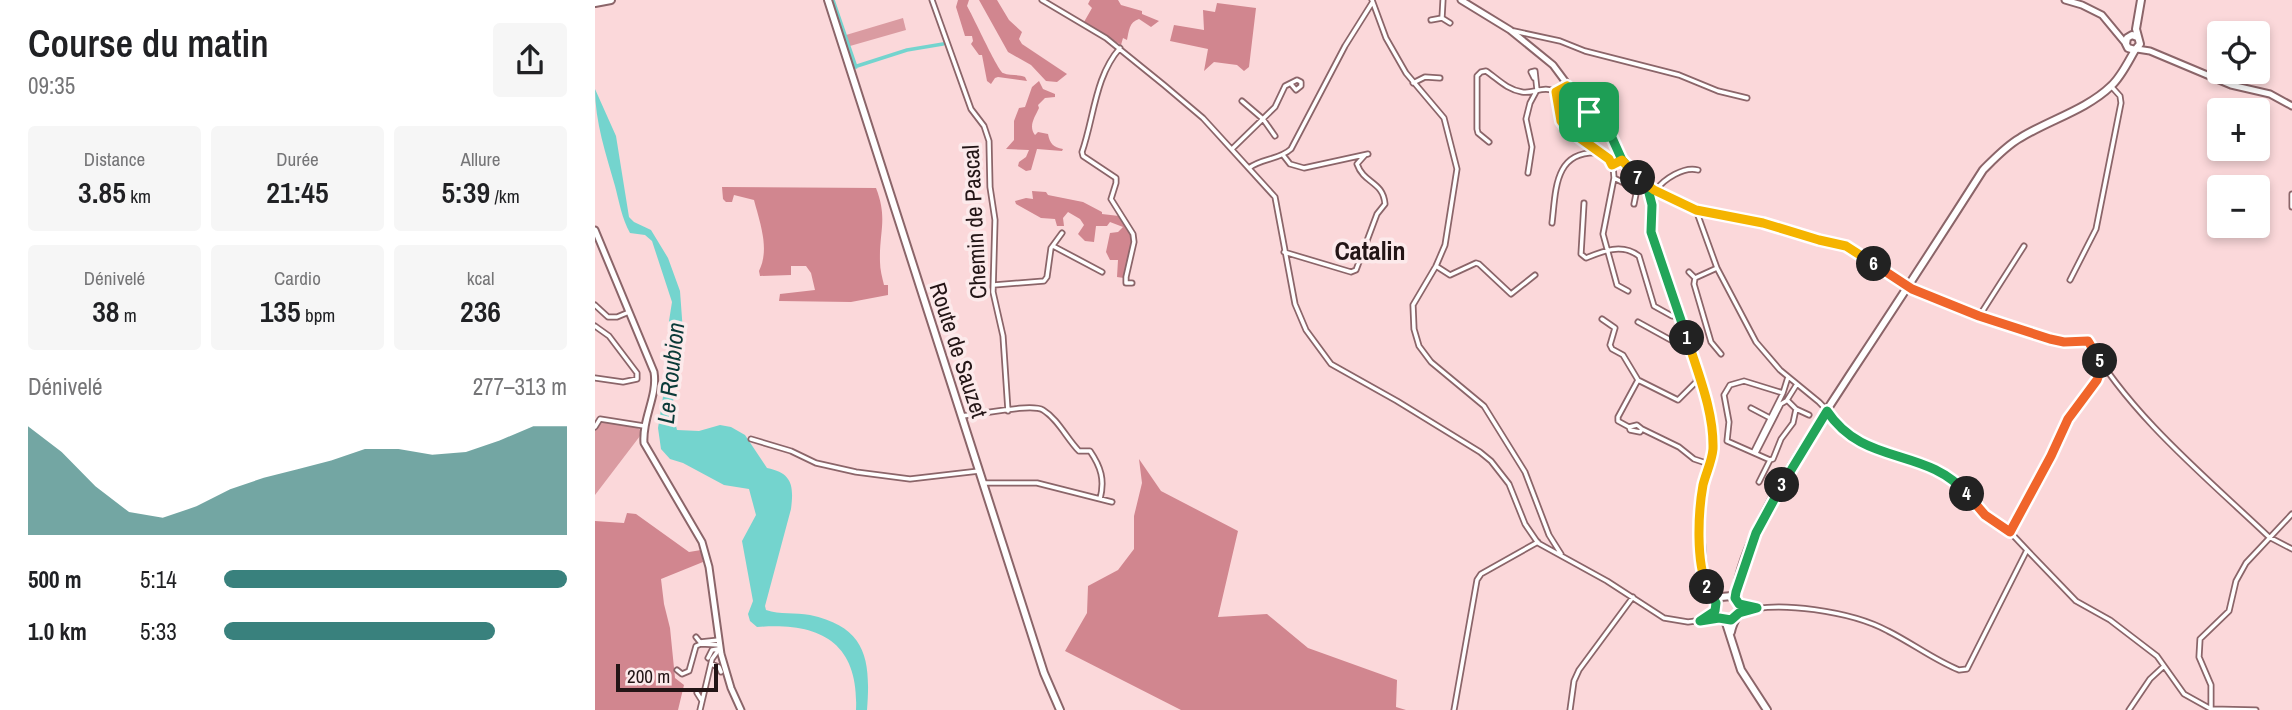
<!DOCTYPE html>
<html lang="fr">
<meta charset="utf-8">
<style>
:root{--surface:#fff;--page:#f6f6f6;--text:#202124;--muted:#757577;--accent:#39817d}
body{margin:0;font-family:"Archivo Narrow",sans-serif;background:var(--page);color:var(--text);height:100vh;display:flex;flex-direction:column;font-size:26px;white-space:nowrap}
*{box-sizing:border-box;margin:0}
p{font-size:23px;color:var(--muted)}
.icon{flex:none;width:38px;height:38px;fill:none;stroke:currentColor;stroke-width:2;stroke-linecap:round;stroke-linejoin:round}
.map{position:relative;flex:1;overflow:hidden}
.details{display:flex;flex-direction:column;background:var(--surface);width:595px}
.details>*{flex:none}
.fabs{position:absolute;left:1612px;top:21px;display:grid;gap:14px}
.fabs a{display:grid;place-items:center;width:63px;height:63px;border-radius:7px;background:var(--surface);box-shadow:0 4px 10px #0003;font-size:35px}
.scale{position:absolute;left:21px;bottom:18px;width:102px;box-sizing:border-box;padding-left:7px;border:4px solid #231516;border-top:0;font-size:19px;line-height:24px;white-space:nowrap;color:#231516;-webkit-text-stroke:5px #fceaeb;paint-order:stroke}
.pin{position:absolute;display:grid;place-items:center;width:60px;height:60px;color:#fff;margin:-30px;border-radius:14px;box-shadow:0 4px 10px #0006}
.km{position:absolute;width:35px;height:35px;margin:-18px;border-radius:50%;background:#222;color:#fff;font-size:19px;line-height:35px;text-align:center}
.round{display:grid;place-items:center;flex:none;width:74px;height:74px;border-radius:7px;background:var(--page)}
.summary{display:flex;align-items:center;justify-content:space-between;height:119px;padding:0 28px}
h1{font-size:38px;font-weight:600;line-height:52px}
.stats{display:grid;grid-template-columns:repeat(3,1fr);gap:10px;height:119px;padding:7px 28px}
.stats div{display:grid;align-content:center;border-radius:7px;background:var(--page);text-align:center}
.stats b{font-size:30px;font-weight:600}
.stats small{font-size:19px;font-weight:400}
.stats p{font-size:19px}
.chart{height:196px;padding:14px 28px}
.chart p{display:flex;justify-content:space-between}
.chart svg{width:100%;height:126px;margin-top:7px;fill:var(--accent);opacity:.7}
ul{padding:0 28px;list-style:none;font-size:23px}
li{display:grid;grid-template-columns:112px 84px 1fr;align-items:center;height:52px}
li i{height:18px;border-radius:9px;background:var(--accent)}
main{display:flex;flex:1;min-height:0}
.map>svg:first-child{display:block}
.green{fill:#da9ba1}
.forest{fill:#d1868f}
.water{fill:#74d4ce}
.lines{fill:none;stroke-linecap:round;stroke-linejoin:round}
.canal{stroke:#74d4ce;stroke-width:3.5}
.minor-casing{stroke:#8b6569;stroke-width:7}
.tertiary-casing{stroke:#8b6569;stroke-width:9}
.secondary-casing{stroke:#8b6569;stroke-width:10}
.minor{stroke:#fff;stroke-width:3.5}
.tertiary{stroke:#fff;stroke-width:5}
.secondary{stroke:#fff;stroke-width:6}
.split-1-casing{stroke:#fff;stroke-width:14}
.split-2-casing{stroke:#fff;stroke-width:14}
.split-3-casing{stroke:#fff;stroke-width:14}
.split-4-casing{stroke:#fff;stroke-width:14}
.split-5-casing{stroke:#fff;stroke-width:14}
.split-6-casing{stroke:#fff;stroke-width:14}
.split-7-casing{stroke:#fff;stroke-width:14}
.split-8-casing{stroke:#fff;stroke-width:14}
.split-1{stroke:#22a559;stroke-width:9}
.split-2{stroke:#f5b400;stroke-width:9}
.split-3{stroke:#22a559;stroke-width:9}
.split-4{stroke:#22a559;stroke-width:9}
.split-5{stroke:#f0652b;stroke-width:9}
.split-6{stroke:#f0652b;stroke-width:9}
.split-7{stroke:#f5b400;stroke-width:9}
.split-8{stroke:#f5b400;stroke-width:9}
.labels{text-anchor:middle;dominant-baseline:central;stroke-width:7;stroke-linejoin:round;paint-order:stroke}
.street-label{font-size:23px;fill:#231516;stroke:#fceaeb}
.water-label{font-size:24px;font-style:italic;fill:#0a3a38;stroke:#fceaeb}
.quarter-label{font-size:26px;font-weight:bold;fill:#231516;stroke:#fceaeb}
</style>
<main>
<section class="details">
<div class="summary"><div><h1>Course du matin</h1><p>09:35</p></div><a class="round"><svg class="icon" aria-label="share" viewBox="0 0 24 24"><path d="M12 15V3M7 8l5-5 5 5M5 13v7h14v-7"/></svg></a></div>
<div class="stats">
<div><p>Distance</p><b>3.85<small> km</small></b></div>
<div><p>Durée</p><b>21:45</b></div>
<div><p>Allure</p><b>5:39<small> /km</small></b></div>
</div>
<div class="stats">
<div><p>Dénivelé</p><b>38<small> m</small></b></div>
<div><p>Cardio</p><b>135<small> bpm</small></b></div>
<div><p>kcal</p><b>236</b></div>
</div>
<div class="chart"><p><span>Dénivelé</span>277–313 m</p>
<svg viewBox="0 0 160 44" preserveAspectRatio="none"><path d="M0 44V6L10 15L20 27L30 36L40 38L50 34L60 28L70 24L80 21L90 18L100 14L110 14L120 16L130 15L140 11L150 6L160 6V44z"/></svg>
</div>
<ul>
<li><b>500 m</b>5:14<i style="width:100%"></i></li>
<li><b>1.0 km</b>5:33<i style="width:79%"></i></li>
</ul>
</section>
<div class="map">
<svg width="1697" height="710" viewBox="0 0 1697 710">
<rect width="100%" height="100%" fill="#fbd8da"/>
<path class="green" d="M308 18 311 30 255 46 251 35Z
M4 421 35 424 46 430 45 436 0 495V425Z"/>
<path class="forest" d="M363 0H374L372 6C378 16 403 71 408 73 415 76 423 74 430 77L432 81 403 77 400 78 396 84 392 81 387 55H384L376 44 378 41 377 36H370L361 7Z
M384 0H402L414 20 427 32 424 39 427 44 472 74 462 82 451 81 436 65 413 52Z
M495 0H523L526 5 547 11V14L564 21 556 27 544 19C534 22 534 31 532 40L528 38 526 45 489 22 497 8 493 4Z
M622 3 661 8 654 67 649 71 642 65 619 62 609 71 613 49 575 41 579 25 609 30 608 10 620 12Z
M444 81 448 89 460 94V97L450 98 443 105 444 108C440 117 433 126 440 135L443 132 453 134C455 144 458 147 468 149L467 151 442 149 436 170 431 171 423 166 424 162 431 157 434 150 411 149 419 140V121L424 108 430 107 437 87Z
M127 187 281 188C293 219 284 231 285 262 285 269 287 277 289 285H293V295L256 302 184 301 185 294 220 290 216 273 211 266H196V275L165 276 164 271C175 249 165 223 159 200L139 195 137 202H131L128 199Z
M437 191 451 192 453 195 488 202 507 212V214L524 216 537 237 529 278 522 277 523 260H515L511 252 515 233 523 232 528 227 515 222 512 226H501L499 242 490 241 483 234 489 225 485 219 473 212 468 218 469 226H462L460 219 446 218 421 204 420 201 431 198 438 199Z
M544 459 566 491 643 531 623 617 672 614 713 648 802 680 801 707 811 710H586L470 651 492 613 493 586 523 570 539 549V516L547 483Z
M32 513 41 514 94 552 106 550 108 562 66 579 69 604 75 628 80 678 89 685 83 710H0V521L29 523Z"/>
<path class="water" d="M0 89 21 136 34 217 39 222 56 230 73 258 85 291 88 332 77 409 82 430 104 431 125 425 136 427 150 435 172 468C197 473 199 485 196 509L170 606 171 610C185 615 200 612 215 615 271 627 276 659 272 710H261C264 642 225 622 162 627L155 621 153 614 158 601 147 541 161 515 154 489 129 485 88 463 75 459 66 449 63 428 75 353 74 321 77 302 57 241 50 235 35 233C27 219 24 201 20 186 11 154 0 122 0 89Z"/>
<g class="lines">
<path class="canal" d="M238 0 261 67
M259 67 312 50 348 44"/>
<defs>
<path id="minor" d="M337 0 376 109 389 126 394 141 395 187 400 220 398 292 408 336 413 411
M447 0 511 38 569 85 608 118 680 197 700 304 711 330 736 364 802 401 885 452 896 461 914 484 930 524 943 543 1012 581 1069 618 1093 622 1124 618
M777 0 791 38 811 73 849 118 862 169 850 245 841 266 818 305 819 329 824 346 836 362 889 406 930 472 954 535 966 554
M848 0 847 18 855 23
M836 20 847 18
M919 31 965 41 990 51 1084 75 1123 91 1152 98
M525 48C500 76 499 118 487 152L488 156 521 178V183L516 199 538 234 539 242 531 277V283H537
M818 83 830 77 845 78
M961 92 966 121 971 128 1014 159 1018 165
M961 92 972 86
M647 101 668 119 680 136
M894 142 883 133 882 129V76L886 72 891 71C903 79 911 89 927 92 939 94 949 85 961 92
M637 149 680 107 690 86 702 80 706 82V86L701 90 696 84
M688 155 695 164 709 168 773 154
M1018 165 1019 178 1008 234 1022 285 1033 291
M654 168C667 158 684 160 696 149L750 46 777 3
M933 173 937 147 931 119 935 103 942 90 940 71 936 72 939 78
M1019 178 1029 183 1041 194 1039 204
M1061 190C1069 179 1089 166 1103 170
M1062 192 1101 210 1168 223 1224 240 1251 246 1317 289 1384 316 1455 339 1469 342 1493 341C1535 415 1613 479 1674 537L1697 549
M1697 194V207
M989 203 986 254 991 258C1008 251 1027 243 1044 256L1059 306 1077 316H1083
M1101 210 1122 268 1161 342 1185 370 1224 402 1263 442 1346 472 1362 483 1390 515 1415 532
M957 223C961 190 959 150 1004 153
M458 246 507 272
M689 252 756 272 761 270 782 214 790 204C788 181 769 184 762 164L770 155
M841 266 855 275 881 263 884 264 916 294 940 275
M1122 268 1100 278 1099 284 1116 342 1126 354
M1094 272 1100 278
M1475 280 1501 229 1526 103 1525 96 1516 86
M399 285 449 281 452 277 456 248 467 233
M0 305 13 317H22L34 312
M1385 315 1429 246
M1007 319 1020 328 1015 345 1017 349 1028 355 1043 380 1083 400 1101 382 1102 375
M1043 322 1083 344 1093 347
M0 326 14 336 42 373V379L28 382 0 378
M1188 393 1149 381 1135 385 1129 395 1134 422 1132 441 1175 460 1178 459 1186 439 1198 423 1201 409 1192 400 1202 384
M1156 408 1175 418
M1201 409 1214 415
M366 416C384 415 436 403 448 410 463 419 472 439 484 451H495C506 467 510 480 505 499
M0 427 5 419 49 426
M1034 427 1042 425 1047 429 1045 432 1035 430 1034 427 1023 421V417L1043 380
M1047 429 1084 447 1099 459 1114 464
M156 439 196 451 221 463 261 472 315 479 384 471
M1159 451 1188 393 1193 377
M1161 453 1186 404 1191 401
M1164 482 1175 460
M388 483H442L517 502
M1432 550 1481 601 1515 620 1562 656 1589 694 1616 709 1661 710
M1144 604 1160 608
M1144 613C1181 599 1258 612 1293 631 1317 643 1339 660 1364 670L1372 669 1432 550 1415 532 1417 527 1456 456 1473 419 1502 380 1507 366
M1107 619 1120 611
M101 637 105 642 124 640
M113 658 117 650 123 649
M116 664 124 667 126 672
M82 670 87 674 94 671 101 646 106 644 125 645
M102 693 107 701
M1616 708V685L1604 657 1605 639 1634 611 1641 581 1651 563 1697 514
M105 710 117 659 125 648
M859 710 882 580 886 574 943 542
M975 710 979 681 984 670 1038 597
M1534 710 1555 679 1569 666"/>
<path id="tertiary" d="M866 0 915 30 958 65 984 100 1014 131 1027 161 1059 190
M1470 0 1487 5 1507 15 1531 44
M1542 49 1555 51 1636 85 1675 94 1697 106
M1050 184 1056 200V232L1102 370 1117 426V454L1109 483 1105 520 1109 580 1121 603
M0 230 59 372C63 396 47 418 49 443L107 542 114 567 126 654 136 688 146 710"/>
<path id="secondary" d="M233 0 449 673 465 710
M0 3 16 0
M1542 37 1537 35 1532 38 1531 44 1533 48 1540 50 1545 44 1541 29 1546 0
M1140 598C1147 531 1217 434 1254 376 1299 308 1344 239 1388 170 1400 158 1411 146 1425 138 1454 120 1491 110 1516 86 1526 77 1533 62 1540 50
M1130 620 1146 670 1172 710
M1136 632C1138 620 1146 614 1144 604L1137 596 1126 597 1121 603 1122 615 1130 620 1139 619"/>
</defs>
<use href="#minor" class="minor-casing"/>
<use href="#tertiary" class="tertiary-casing"/>
<use href="#secondary" class="secondary-casing"/>
<use href="#minor" class="minor"/>
<use href="#tertiary" class="tertiary"/>
<use href="#secondary" class="secondary"/>
</g>
<g class="lines">
<defs>
<path id="split-1" d="M994 112 1014 131 1027 160 1053 189 1057 205 1056 232 1092 338"/>
<path id="split-2" d="M1092 338C1103 374 1119 411 1118 449 1117 461 1111 473 1108 485 1103 513 1101 561 1112 587"/>
<path id="split-3" d="M1112 587 1121 603 1120 611 1105 621 1124 618 1136 620 1144 613 1162 608 1144 604 1140 598 1141 592 1161 533 1187 485"/>
<path id="split-4" d="M1187 485 1232 411C1269 467 1331 446 1372 494"/>
<path id="split-5" d="M1372 494 1390 515 1415 532 1456 456 1473 419 1502 380 1507 366 1505 361"/>
<path id="split-6" d="M1279 264 1317 289 1384 316 1455 339 1469 342 1493 341 1505 361"/>
<path id="split-7" d="M1043 178 1059 190 1101 210 1168 223 1224 240 1251 246 1279 264"/>
<path id="split-8" d="M994 112 972 86 961 92 966 121 971 128 1014 159 1017 165 1027 160 1043 178"/>
</defs>
<use href="#split-1" class="split-1-casing"/>
<use href="#split-2" class="split-2-casing"/>
<use href="#split-3" class="split-3-casing"/>
<use href="#split-4" class="split-4-casing"/>
<use href="#split-5" class="split-5-casing"/>
<use href="#split-6" class="split-6-casing"/>
<use href="#split-7" class="split-7-casing"/>
<use href="#split-8" class="split-8-casing"/>
<use href="#split-1" class="split-1"/>
<use href="#split-2" class="split-2"/>
<use href="#split-3" class="split-3"/>
<use href="#split-4" class="split-4"/>
<use href="#split-5" class="split-5"/>
<use href="#split-6" class="split-6"/>
<use href="#split-7" class="split-7"/>
<use href="#split-8" class="split-8"/>
</g>
<g class="labels">
<g class="street-label">
<text transform="translate(379 222) rotate(-93)">Chemin de Pascal</text>
<text transform="translate(364 350) rotate(72)">Route de Sauzet</text>
</g>
<g class="water-label">
<text transform="translate(75 373) rotate(-84)">Le Roubion</text>
</g>
<g class="quarter-label">
<text x="775" y="250">Catalin</text>
</g>
</g>
</svg>
<div class="fabs">
<a><svg class="icon" aria-label="locate" viewBox="0 0 24 24"><circle cx="12" cy="12" r="6"/><path d="M12 2v4M12 18v4M2 12h4M18 12h4"/></svg></a>
<a>+</a>
<a>−</a>
</div>
<div class="scale">200 m</div>
<div class="pin" style="left:994px;top:112px;background:#1e9e55"><svg class="icon" aria-label="arrive" viewBox="0 0 24 24"><path d="M6 21V4h12l-3 4 3 4H6"/></svg></div>
<b class="km" style="left:1092px;top:338px">1</b>
<b class="km" style="left:1112px;top:587px">2</b>
<b class="km" style="left:1187px;top:485px">3</b>
<b class="km" style="left:1372px;top:494px">4</b>
<b class="km" style="left:1505px;top:361px">5</b>
<b class="km" style="left:1279px;top:264px">6</b>
<b class="km" style="left:1043px;top:178px">7</b>
</div>
</main>
